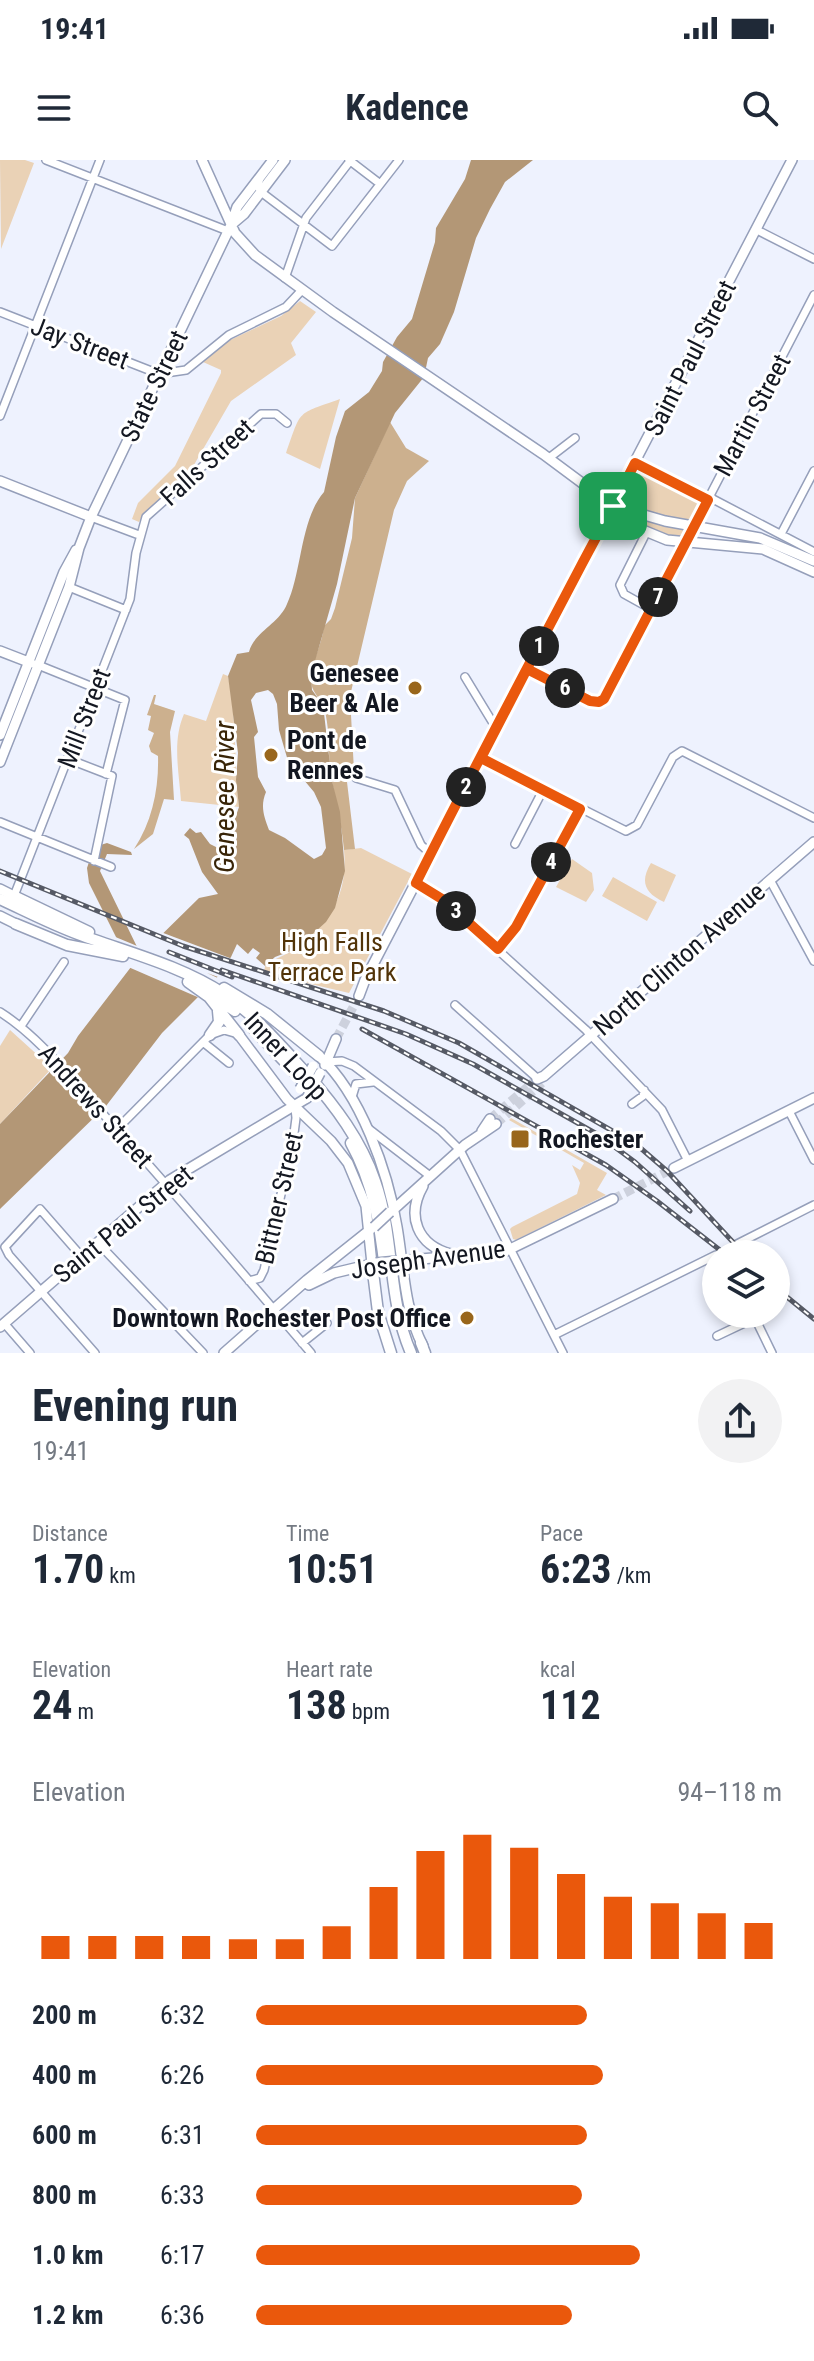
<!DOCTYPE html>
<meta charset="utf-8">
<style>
:root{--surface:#fff;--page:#f2f2f3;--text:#1f2937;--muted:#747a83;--accent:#ea580c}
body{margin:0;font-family:"Roboto Condensed",sans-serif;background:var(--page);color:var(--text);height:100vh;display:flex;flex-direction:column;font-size:30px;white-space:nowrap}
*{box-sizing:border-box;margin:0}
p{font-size:26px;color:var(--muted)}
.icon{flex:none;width:44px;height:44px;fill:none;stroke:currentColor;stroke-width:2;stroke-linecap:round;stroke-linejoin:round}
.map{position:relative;height:1193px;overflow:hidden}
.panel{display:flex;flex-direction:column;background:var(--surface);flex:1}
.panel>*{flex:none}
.buttons{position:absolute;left:702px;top:1080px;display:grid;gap:16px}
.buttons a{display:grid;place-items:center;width:88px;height:88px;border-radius:50%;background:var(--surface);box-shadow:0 4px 12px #0003;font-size:40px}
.pin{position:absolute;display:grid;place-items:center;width:68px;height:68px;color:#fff;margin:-34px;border-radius:16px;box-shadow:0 4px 12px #0006}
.km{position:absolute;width:40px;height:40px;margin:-20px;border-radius:50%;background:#222;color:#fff;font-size:22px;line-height:40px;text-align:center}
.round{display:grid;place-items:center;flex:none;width:84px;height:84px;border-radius:42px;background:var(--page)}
.overview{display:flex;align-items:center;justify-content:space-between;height:136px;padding:0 32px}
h1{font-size:44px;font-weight:700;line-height:60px}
.stats{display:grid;grid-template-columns:repeat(3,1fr);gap:12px;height:136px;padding:8px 32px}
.stats div{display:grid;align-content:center}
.stats b{font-size:40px;font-weight:700}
.stats small{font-size:22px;font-weight:400}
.stats p{font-size:22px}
.chart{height:224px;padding:16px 32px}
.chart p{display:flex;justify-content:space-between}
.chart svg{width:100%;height:144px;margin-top:8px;stroke:var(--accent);stroke-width:6}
ul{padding:0 32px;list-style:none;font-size:26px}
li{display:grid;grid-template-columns:128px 96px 1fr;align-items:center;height:60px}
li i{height:20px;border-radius:10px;background:var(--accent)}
.status{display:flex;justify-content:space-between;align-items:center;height:56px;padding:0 40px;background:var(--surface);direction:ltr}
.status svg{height:22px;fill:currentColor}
header{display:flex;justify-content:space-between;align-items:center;height:104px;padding:0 32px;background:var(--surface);font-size:36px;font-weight:700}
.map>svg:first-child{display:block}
.green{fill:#ead2b6}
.forest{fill:#ccb08e}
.water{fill:#b39776;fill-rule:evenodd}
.pier{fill:#eef2fe}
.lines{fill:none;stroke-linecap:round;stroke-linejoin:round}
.minor-tunnel{stroke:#cdd1dd;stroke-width:7;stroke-dasharray:7 3.5;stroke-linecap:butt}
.major-tunnel{stroke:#cdd1dd;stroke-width:9;stroke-dasharray:9 4.5;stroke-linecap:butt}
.minor-casing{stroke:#959fba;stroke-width:10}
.major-casing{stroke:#959fba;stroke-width:12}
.highway-casing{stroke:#959fba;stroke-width:13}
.minor{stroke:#fff;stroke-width:7}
.major{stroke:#fff;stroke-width:9}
.highway{stroke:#fff;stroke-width:10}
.rail-casing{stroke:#565a65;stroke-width:5}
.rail{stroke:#fff;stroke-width:2;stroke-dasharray:6;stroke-linecap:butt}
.major-bridge-casing{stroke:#959fba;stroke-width:12;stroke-linecap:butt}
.major-bridge{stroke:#fff;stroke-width:9}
.route-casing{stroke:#fff;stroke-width:16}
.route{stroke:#ea580c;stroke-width:10}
.poi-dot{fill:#99661b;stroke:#fff;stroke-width:3}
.labels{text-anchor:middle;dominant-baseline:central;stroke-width:6;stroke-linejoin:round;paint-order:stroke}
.street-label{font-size:26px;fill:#131721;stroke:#fff}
.poi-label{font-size:26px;font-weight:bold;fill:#131721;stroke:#fff;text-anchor:end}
.park-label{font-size:26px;fill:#523409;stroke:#fff}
.water-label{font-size:28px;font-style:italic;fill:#392508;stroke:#fff}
</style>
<div class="status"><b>19:41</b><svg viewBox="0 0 49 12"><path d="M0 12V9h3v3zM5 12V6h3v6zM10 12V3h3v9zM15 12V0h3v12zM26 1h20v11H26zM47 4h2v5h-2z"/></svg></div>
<header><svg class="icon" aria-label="menu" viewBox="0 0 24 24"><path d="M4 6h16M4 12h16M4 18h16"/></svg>Kadence<svg class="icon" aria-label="search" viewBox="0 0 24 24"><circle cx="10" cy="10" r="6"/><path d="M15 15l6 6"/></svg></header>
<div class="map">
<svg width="814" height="1193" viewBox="0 0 814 1193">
<rect width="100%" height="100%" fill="#eef2fe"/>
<path class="green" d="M0 0H25L34 3 1 89Z
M300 141 316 152 291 183 296 195 231 241 191 310 161 336 162 339 142 356 139 362 132 359 138 343 175 306 221 213V210L203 202 228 181 281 156Z
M340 239 320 309 286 293C302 248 296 255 340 239Z
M641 311 702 341 685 377 651 373 622 354 625 337Z
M223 514 228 516C237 560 234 603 239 647L181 641C179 612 172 581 184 554L206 561Z
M361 688 412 714 349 833 264 813 265 806C275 797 287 796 297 787 331 761 348 734 344 690Z
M572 699 592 713 594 730 586 742 556 727Z
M651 703 676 715 664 742C644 733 640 721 651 703Z
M613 717 657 742 647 761 602 736Z
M10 870 52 908 0 964V886Z
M511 958 607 1013 597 1030 606 1035 516 1080 513 1079 510 1069 512 1067 577 1034 580 1023 572 1005 580 1010 584 1003 509 960Z"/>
<path class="forest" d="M390 262 406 288 429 301 407 321 394 350 350 536 354 611 347 622 355 689 344 690C342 667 337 645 332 622 327 598 331 571 324 548 320 537 311 532 311 520 311 502 322 485 324 466L331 459 335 448 352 378 355 338Z
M154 535H156L154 544 175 551 170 572 174 640 164 639 153 674 134 689C152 662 159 629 158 596L151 592 149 586 154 573 148 570 151 556 147 555Z"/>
<path class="water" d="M471 0H533L505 22 490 49 476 78 454 152 440 184 428 198 424 217 395 253 355 338 337 424 311 515 312 530 323 545 332 621 340 652 345 711 335 748 326 762 296 789 275 797 265 806 256 798 260 793 253 788 248 794 237 784 231 797 216 819 162 873 106 946 0 1049V964L68 893 78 876 131 807 89 723 87 708 94 687 107 683 131 692 132 695 107 694 100 711 141 795 199 738 218 734 202 712 189 679 184 675 190 668 196 673 201 672 210 684 222 690 234 678 230 673 239 647 236 620 238 593 228 516 237 494 249 492C254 472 279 464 287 444 302 412 300 360 324 332L336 277 345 251 369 232 382 211 383 202 397 177 412 159 435 82 436 68 465 19ZM268 530 273 534 277 544 279 570 288 601 314 632 321 647 326 688 322 695 314 699 285 678 269 670C264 657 260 646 266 632L258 617 254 577 258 572 251 540 256 533Z"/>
<path class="pier" d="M158 771 235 800 221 818 207 813 220 819 202 839 126 806 113 776 142 788Z"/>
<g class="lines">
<path class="minor-tunnel" d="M718 1094 737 1084"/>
<path class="major-tunnel" d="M336 879 359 836
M490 959 537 919
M496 964 542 923
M613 1039 674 1008"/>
<defs>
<path id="minor" d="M46 0 228 71
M349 0 379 23
M260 17 258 26 261 32 332 86 399 0
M757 70 814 99
M285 118 306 58 350 1
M0 152 159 214 186 210 229 175 286 147 302 130
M0 256 100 0
M549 298 575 278
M635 303 708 340
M709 337 814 392
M91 357 139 375
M646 373 620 425 624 434 651 449
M781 374 814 311
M69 427 126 450
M38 505 125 540 106 614
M527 509 590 541 599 542 606 536 814 135
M465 517 496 568
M481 598 626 671 637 665 673 597 682 591 814 658
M68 599 112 616 94 701
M356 618 395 630 421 685 431 694
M0 662 111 707
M515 684 543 630
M770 720 814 801
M416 723 446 743 586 870 662 950 688 1001
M14 736 130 439 136 393 146 357 261 254H276L287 263
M498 789 516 767 580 649
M455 845 538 919
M0 852C41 878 71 919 103 954 175 1032 242 1113 311 1193
M21 866 64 802
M203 882 229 903
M326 902 342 901 354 906 441 971 460 990 563 1193
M352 937 356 924 373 922
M632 944 643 936 644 930
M789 951 814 1000
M117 969 210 875 224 870 238 874
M369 969 430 1016
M98 1083 203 1193
M737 1084 814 1045
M82 1097 40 1049 5 1087 9 1095 95 1193
M249 1121 260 1118 264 1110 293 981 296 958 295 948
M753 1154 772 1193
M4 1163 30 1193
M554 1175 716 1095
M717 1176 755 1158
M302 1183 327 1163"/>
<path id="major" d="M202 0 235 73 255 95 333 152 543 294 613 346 633 366 667 380 763 389 814 412
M231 65 244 54 285 0
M0 321 91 357
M613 346 665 361 760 378 814 401
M0 491 31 503
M0 575 64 412 76 390
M0 602 69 427 79 388 91 357 231 65 237 47 273 0
M0 729 14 736
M0 756 16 764
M359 836 365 820 792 0
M239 875 287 939 331 981 348 1003 366 1046 372 1104
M319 896C361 934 388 1012 397 1067 404 1108 404 1149 423 1186
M325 905 336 879
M537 919 544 916 814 682
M482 971 490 959
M674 1008 814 938
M423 1026C406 1056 417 1085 451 1094
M393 1050 465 985 496 964
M397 1101 504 1092 613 1039
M309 1125 334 1113 376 1103
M0 1167 170 1020 307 938
M224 1193 307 1120 371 1069"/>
<path id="highway" d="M14 736 89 772
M0 739C26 751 51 764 78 774 126 792 180 805 224 834 256 856 281 886 307 914 335 946 361 980 375 1021 395 1077 387 1138 411 1193
M16 764 67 785 123 796
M188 822 209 837 239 875
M224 828 267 854 319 896
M205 831 235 851
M250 865 302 920
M210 875 219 862 218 851
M351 983C373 1023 380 1065 385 1110
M372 1104 378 1152 391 1193
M421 1183 425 1193"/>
</defs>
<use href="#minor" class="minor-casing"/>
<use href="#major" class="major-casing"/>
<use href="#highway" class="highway-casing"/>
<use href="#minor" class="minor"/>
<use href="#major" class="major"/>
<use href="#highway" class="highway"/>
<defs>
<path id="rail" d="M0 711 183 786 384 851 459 883 637 985 667 1011 744 1094
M169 792 232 817
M222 810 406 874 473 904 597 974 635 1002 690 1051
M362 869 606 1005 657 1041 725 1094
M776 1128 814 1159"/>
</defs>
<use href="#rail" class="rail-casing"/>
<use href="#rail" class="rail"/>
<defs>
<path id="major-bridge" d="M300 929 313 906
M307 938 320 913
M374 1067 390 1052
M376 1103 397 1101"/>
</defs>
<use href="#major-bridge" class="major-bridge-casing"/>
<use href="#major-bridge" class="major-bridge"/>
</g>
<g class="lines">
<defs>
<path id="route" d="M613 346 583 402C527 509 470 615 416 723L442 739 498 789 516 767 580 649 481 598 527 509 590 541 599 542 604 539 708 340 635 303 613 346"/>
</defs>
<use href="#route" class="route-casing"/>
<use href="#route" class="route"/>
</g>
<g class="poi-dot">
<circle cx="415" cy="528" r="8"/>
<circle cx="271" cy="595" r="8"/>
<rect x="510" y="969" width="20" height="20" rx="4"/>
<circle cx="467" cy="1158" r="8"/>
</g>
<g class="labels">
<g class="street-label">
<text transform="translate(80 183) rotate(21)">Jay Street</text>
<text transform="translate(690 198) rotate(-63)">Saint Paul Street</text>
<text transform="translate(154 226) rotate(-64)">State Street</text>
<text transform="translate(752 255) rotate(-62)">Martin Street</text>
<text transform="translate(207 302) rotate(-42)">Falls Street</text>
<text transform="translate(84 558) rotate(-69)">Mill Street</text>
<text transform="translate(679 799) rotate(-41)">North Clinton Avenue</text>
<text transform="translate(286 896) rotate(47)">Inner Loop</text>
<text transform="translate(96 946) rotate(48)">Andrews Street</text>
<text transform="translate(279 1038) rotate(-77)">Bittner Street</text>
<text transform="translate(123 1064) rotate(-39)">Saint Paul Street</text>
<text transform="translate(428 1099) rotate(-8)">Joseph Avenue</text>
</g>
<g class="poi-label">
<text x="399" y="513">Genesee<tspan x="399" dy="30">Beer &amp; Ale</tspan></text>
<text x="287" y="580" text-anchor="start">Pont de<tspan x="287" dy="30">Rennes</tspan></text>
<text x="538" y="979" text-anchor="start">Rochester</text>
<text x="451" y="1158">Downtown Rochester Post Office</text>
</g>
<g class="park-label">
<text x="332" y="782">High Falls<tspan x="332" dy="30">Terrace Park</tspan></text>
</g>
<g class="water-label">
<text transform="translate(224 637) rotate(-90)">Genesee River</text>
</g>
</g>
</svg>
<div class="buttons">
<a><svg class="icon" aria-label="layers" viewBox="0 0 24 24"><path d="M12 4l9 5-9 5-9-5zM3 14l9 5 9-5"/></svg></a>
</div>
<div class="pin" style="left:613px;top:346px;background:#1e9e55"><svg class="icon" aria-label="arrive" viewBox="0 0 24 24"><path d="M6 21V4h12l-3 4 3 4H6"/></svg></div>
<b class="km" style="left:539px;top:486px">1</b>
<b class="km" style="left:466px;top:627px">2</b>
<b class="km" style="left:456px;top:751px">3</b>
<b class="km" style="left:551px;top:702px">4</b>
<b class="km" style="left:565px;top:528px">6</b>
<b class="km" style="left:658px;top:437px">7</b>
</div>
<section class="panel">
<div class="overview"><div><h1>Evening run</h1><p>19:41</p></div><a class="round"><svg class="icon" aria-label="share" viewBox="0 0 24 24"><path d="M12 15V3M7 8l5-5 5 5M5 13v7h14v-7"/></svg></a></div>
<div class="stats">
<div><p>Distance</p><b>1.70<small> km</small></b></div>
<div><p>Time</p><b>10:51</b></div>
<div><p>Pace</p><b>6:23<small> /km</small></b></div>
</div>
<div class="stats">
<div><p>Elevation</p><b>24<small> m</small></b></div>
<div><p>Heart rate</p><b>138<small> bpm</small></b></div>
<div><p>kcal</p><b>112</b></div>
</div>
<div class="chart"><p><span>Elevation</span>94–118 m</p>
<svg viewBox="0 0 160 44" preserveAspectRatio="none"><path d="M5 44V37M15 44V37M25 44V37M35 44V37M45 44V38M55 44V38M65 44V34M75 44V22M85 44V11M95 44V6M105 44V10M115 44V18M125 44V25M135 44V27M145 44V30M155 44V33"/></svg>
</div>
<ul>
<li><b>200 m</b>6:32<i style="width:63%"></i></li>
<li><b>400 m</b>6:26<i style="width:66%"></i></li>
<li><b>600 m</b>6:31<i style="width:63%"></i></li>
<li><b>800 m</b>6:33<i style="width:62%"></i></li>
<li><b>1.0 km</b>6:17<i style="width:73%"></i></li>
<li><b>1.2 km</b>6:36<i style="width:60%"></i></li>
</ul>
</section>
